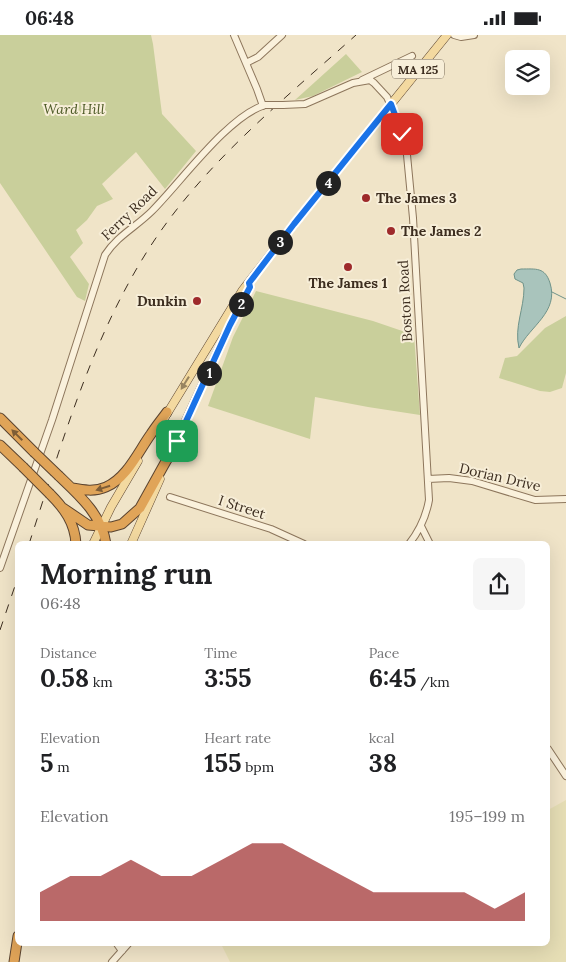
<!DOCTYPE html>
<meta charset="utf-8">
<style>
:root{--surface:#fff;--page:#f6f6f6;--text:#202124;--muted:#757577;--accent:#9e2a2b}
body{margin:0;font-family:Lora,serif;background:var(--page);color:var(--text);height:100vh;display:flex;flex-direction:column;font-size:19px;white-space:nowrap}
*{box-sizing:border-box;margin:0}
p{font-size:16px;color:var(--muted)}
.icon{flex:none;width:28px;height:28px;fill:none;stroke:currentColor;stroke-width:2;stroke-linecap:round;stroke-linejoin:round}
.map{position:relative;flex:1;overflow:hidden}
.drawer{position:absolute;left:15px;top:506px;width:535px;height:405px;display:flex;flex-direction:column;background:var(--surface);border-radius:8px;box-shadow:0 5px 20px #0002}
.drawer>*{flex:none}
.tools{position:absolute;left:505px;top:15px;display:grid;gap:10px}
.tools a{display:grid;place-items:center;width:45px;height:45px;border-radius:8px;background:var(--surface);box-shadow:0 5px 20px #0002;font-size:25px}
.pin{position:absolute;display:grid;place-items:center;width:42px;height:42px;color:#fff;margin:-21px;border-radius:10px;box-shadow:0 2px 8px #0006}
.km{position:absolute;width:25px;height:25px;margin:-12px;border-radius:50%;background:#222;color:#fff;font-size:14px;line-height:25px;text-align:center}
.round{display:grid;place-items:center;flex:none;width:52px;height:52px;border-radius:8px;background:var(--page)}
.summary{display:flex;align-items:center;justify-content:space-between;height:85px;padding:0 25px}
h1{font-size:28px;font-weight:700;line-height:38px}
.metrics{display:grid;grid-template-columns:repeat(3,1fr);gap:8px;height:85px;padding:5px 25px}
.metrics div{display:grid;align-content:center}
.metrics b{font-size:25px;font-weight:700}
.metrics small{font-size:14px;font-weight:400}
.metrics p{font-size:14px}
.chart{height:140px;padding:10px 25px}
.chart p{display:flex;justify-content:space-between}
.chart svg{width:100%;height:90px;margin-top:5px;fill:var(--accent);opacity:.7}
.status{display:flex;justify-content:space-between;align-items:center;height:35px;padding:0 25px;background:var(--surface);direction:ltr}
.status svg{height:14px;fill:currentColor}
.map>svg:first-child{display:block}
.farmland{fill:#e6deb5}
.green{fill:#c9cf9b}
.water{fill:#a9c4bc;stroke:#6f938a}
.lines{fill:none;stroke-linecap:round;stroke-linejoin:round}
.stream{stroke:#6f938a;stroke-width:1}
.minor-casing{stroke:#8d765c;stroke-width:8}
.major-casing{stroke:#5b4430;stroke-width:9}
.highway-casing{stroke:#5b4430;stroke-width:11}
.minor{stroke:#faf1dc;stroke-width:6}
.major{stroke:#f3d9a0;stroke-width:8}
.highway{stroke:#e0a458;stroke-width:9}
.rail{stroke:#3d2e20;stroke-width:1;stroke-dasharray:9 9;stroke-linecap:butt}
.minor-bridge-casing{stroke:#8d765c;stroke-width:8;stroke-linecap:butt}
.highway-bridge-casing{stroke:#5b4430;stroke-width:11;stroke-linecap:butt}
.minor-bridge{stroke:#faf1dc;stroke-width:6}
.highway-bridge{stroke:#e0a458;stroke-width:9}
.oneway{fill:#988460}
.oneway2{fill:#7e5d36}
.route-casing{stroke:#fff;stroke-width:10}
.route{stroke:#1a73e8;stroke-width:6}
.poi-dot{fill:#9e2a2b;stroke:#f7eed8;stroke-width:2}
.labels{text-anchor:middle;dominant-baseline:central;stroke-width:4;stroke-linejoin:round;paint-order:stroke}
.shield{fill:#f7eed8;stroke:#756857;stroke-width:1}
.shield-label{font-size:12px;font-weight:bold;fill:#3d2e20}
.park-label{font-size:14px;font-style:italic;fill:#4d5a26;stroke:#f7eed8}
.poi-label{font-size:14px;font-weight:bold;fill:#3d2e20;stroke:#f7eed8;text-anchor:start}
.street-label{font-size:14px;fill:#3d2e20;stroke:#f7eed8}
</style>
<div class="status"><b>06:48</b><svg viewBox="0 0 49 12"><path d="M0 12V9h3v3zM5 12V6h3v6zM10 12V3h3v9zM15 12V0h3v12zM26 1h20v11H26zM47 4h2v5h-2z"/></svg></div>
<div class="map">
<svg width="566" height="927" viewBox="0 0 566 927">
<rect width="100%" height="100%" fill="#f0e4c8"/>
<path class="farmland" d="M566 765V927H230L221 909H548V775Z"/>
<path class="green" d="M0 0H151L153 9 162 79 196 116 165 154 136 117 102 149 113 164 97 171 87 185 76 195 83 208 70 222 89 249 85 266 77 262 0 148Z
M346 19 362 37 313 61 295 65Z
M256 256 373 286 414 300 420 380 368 372 315 362 310 404 208 371 233 302Z
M566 281V338L562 353 550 357 540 356 499 343 505 323 517 321 545 293Z"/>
<path class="water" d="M521 234C536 234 545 232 550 248 559 277 530 291 519 313 514 292 524 274 524 253L523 248 515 244 514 239 517 235Z"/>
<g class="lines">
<path class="stream" d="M552 257 566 264"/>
<defs>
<path id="minor" d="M234 0 257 54 263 71
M454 0 461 2 474 0
M246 28 258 22 282 0
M362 45 412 21
M283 70 305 69 353 48 370 45 374 48 387 62 399 88 407 120 413 183 429 465C426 482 420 495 409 509
M428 444 449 443 472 446 535 465 566 464
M170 462 271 494 304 509
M421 491 430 509
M0 533 52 385 105 220C117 201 136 192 152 176 181 147 228 81 265 70
M548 714 566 741
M117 909 122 916
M112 927 128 909"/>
<path id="major" d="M165 382 242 256 294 189 447 0
M168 424 230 290 250 252
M93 509 111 472 138 426
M131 509 160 444"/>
<path id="highway" d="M0 383 34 417
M0 410 23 432
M59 441C79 460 102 480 106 509
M72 453C83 455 95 457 106 452 127 443 138 417 151 399 156 391 162 384 167 377
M50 459C64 473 75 488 76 509
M63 473 88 490 111 492 122 489 140 473 170 419
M14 927 18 901"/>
</defs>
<use href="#minor" class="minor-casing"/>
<use href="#major" class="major-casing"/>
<use href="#highway" class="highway-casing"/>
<use href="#minor" class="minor"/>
<use href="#major" class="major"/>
<use href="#highway" class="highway"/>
<path class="rail" d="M29 509C62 408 91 305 148 215 202 130 282 66 356 0
M0 595 18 542"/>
<defs>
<path id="minor-bridge" d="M265 70H283"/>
<path id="highway-bridge" d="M34 417 59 441
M23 432 50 459"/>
</defs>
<use href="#minor-bridge" class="minor-bridge-casing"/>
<use href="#highway-bridge" class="highway-bridge-casing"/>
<use href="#minor-bridge" class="minor-bridge"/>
<use href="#highway-bridge" class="highway-bridge"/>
</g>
<defs><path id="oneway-solid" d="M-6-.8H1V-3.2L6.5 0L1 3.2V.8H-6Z" transform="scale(1.25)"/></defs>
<use class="oneway" href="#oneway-solid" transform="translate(185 348) rotate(122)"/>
<g class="oneway2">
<use href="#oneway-solid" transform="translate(17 400) rotate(-135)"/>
<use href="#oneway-solid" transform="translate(103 453) rotate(162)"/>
</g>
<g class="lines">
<defs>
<path id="route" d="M177 406 230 290 250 252 249 248 294 189 391 69 402 99"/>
</defs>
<use href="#route" class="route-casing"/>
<use href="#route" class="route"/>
</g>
<g class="poi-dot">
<circle cx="366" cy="163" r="5"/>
<circle cx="391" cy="196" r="5"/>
<circle cx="348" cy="232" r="5"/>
<circle cx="197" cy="266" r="5"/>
</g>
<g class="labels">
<rect class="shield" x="392" y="24.5" width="52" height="19" rx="4"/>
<g class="shield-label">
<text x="418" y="34">MA 125</text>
</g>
<g class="park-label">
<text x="74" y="74">Ward Hill</text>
</g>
<g class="poi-label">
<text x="376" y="163">The James 3</text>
<text x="401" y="196">The James 2</text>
<text x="348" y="248" text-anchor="middle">The James 1</text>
<text x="187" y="266" text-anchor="end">Dunkin</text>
</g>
<g class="street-label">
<text transform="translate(129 178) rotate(-44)">Ferry Road</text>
<text transform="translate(405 266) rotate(-93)">Boston Road</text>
<text transform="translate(500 442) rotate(13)">Dorian Drive</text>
<text transform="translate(242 472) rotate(18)">I Street</text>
</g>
</g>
</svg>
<div class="tools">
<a><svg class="icon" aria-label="layers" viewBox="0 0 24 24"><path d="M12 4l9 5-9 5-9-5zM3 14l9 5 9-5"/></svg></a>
</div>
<div class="pin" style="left:177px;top:406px;background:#1e9e55"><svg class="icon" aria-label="arrive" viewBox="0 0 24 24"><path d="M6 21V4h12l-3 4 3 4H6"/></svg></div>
<div class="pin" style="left:402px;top:99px;background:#d93025"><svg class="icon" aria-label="check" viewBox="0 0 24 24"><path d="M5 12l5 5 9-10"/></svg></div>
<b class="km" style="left:209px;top:338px">1</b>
<b class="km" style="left:241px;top:269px">2</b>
<b class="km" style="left:280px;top:207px">3</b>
<b class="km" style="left:328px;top:148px">4</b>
<section class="drawer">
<div class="summary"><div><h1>Morning run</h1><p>06:48</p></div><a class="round"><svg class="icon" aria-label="share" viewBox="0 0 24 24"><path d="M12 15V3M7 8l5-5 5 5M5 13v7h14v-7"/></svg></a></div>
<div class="metrics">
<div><p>Distance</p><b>0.58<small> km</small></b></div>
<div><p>Time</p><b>3:55</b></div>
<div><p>Pace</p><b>6:45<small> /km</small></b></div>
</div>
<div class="metrics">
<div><p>Elevation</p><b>5<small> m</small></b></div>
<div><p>Heart rate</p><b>155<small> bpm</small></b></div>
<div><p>kcal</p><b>38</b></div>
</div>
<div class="chart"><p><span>Elevation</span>195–199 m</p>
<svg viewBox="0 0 160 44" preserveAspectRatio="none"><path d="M0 44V30L10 22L20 22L30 14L40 22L50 22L60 14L70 6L80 6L90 14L100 22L110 30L120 30L130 30L140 30L150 38L160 30V44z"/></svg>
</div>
</section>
</div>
